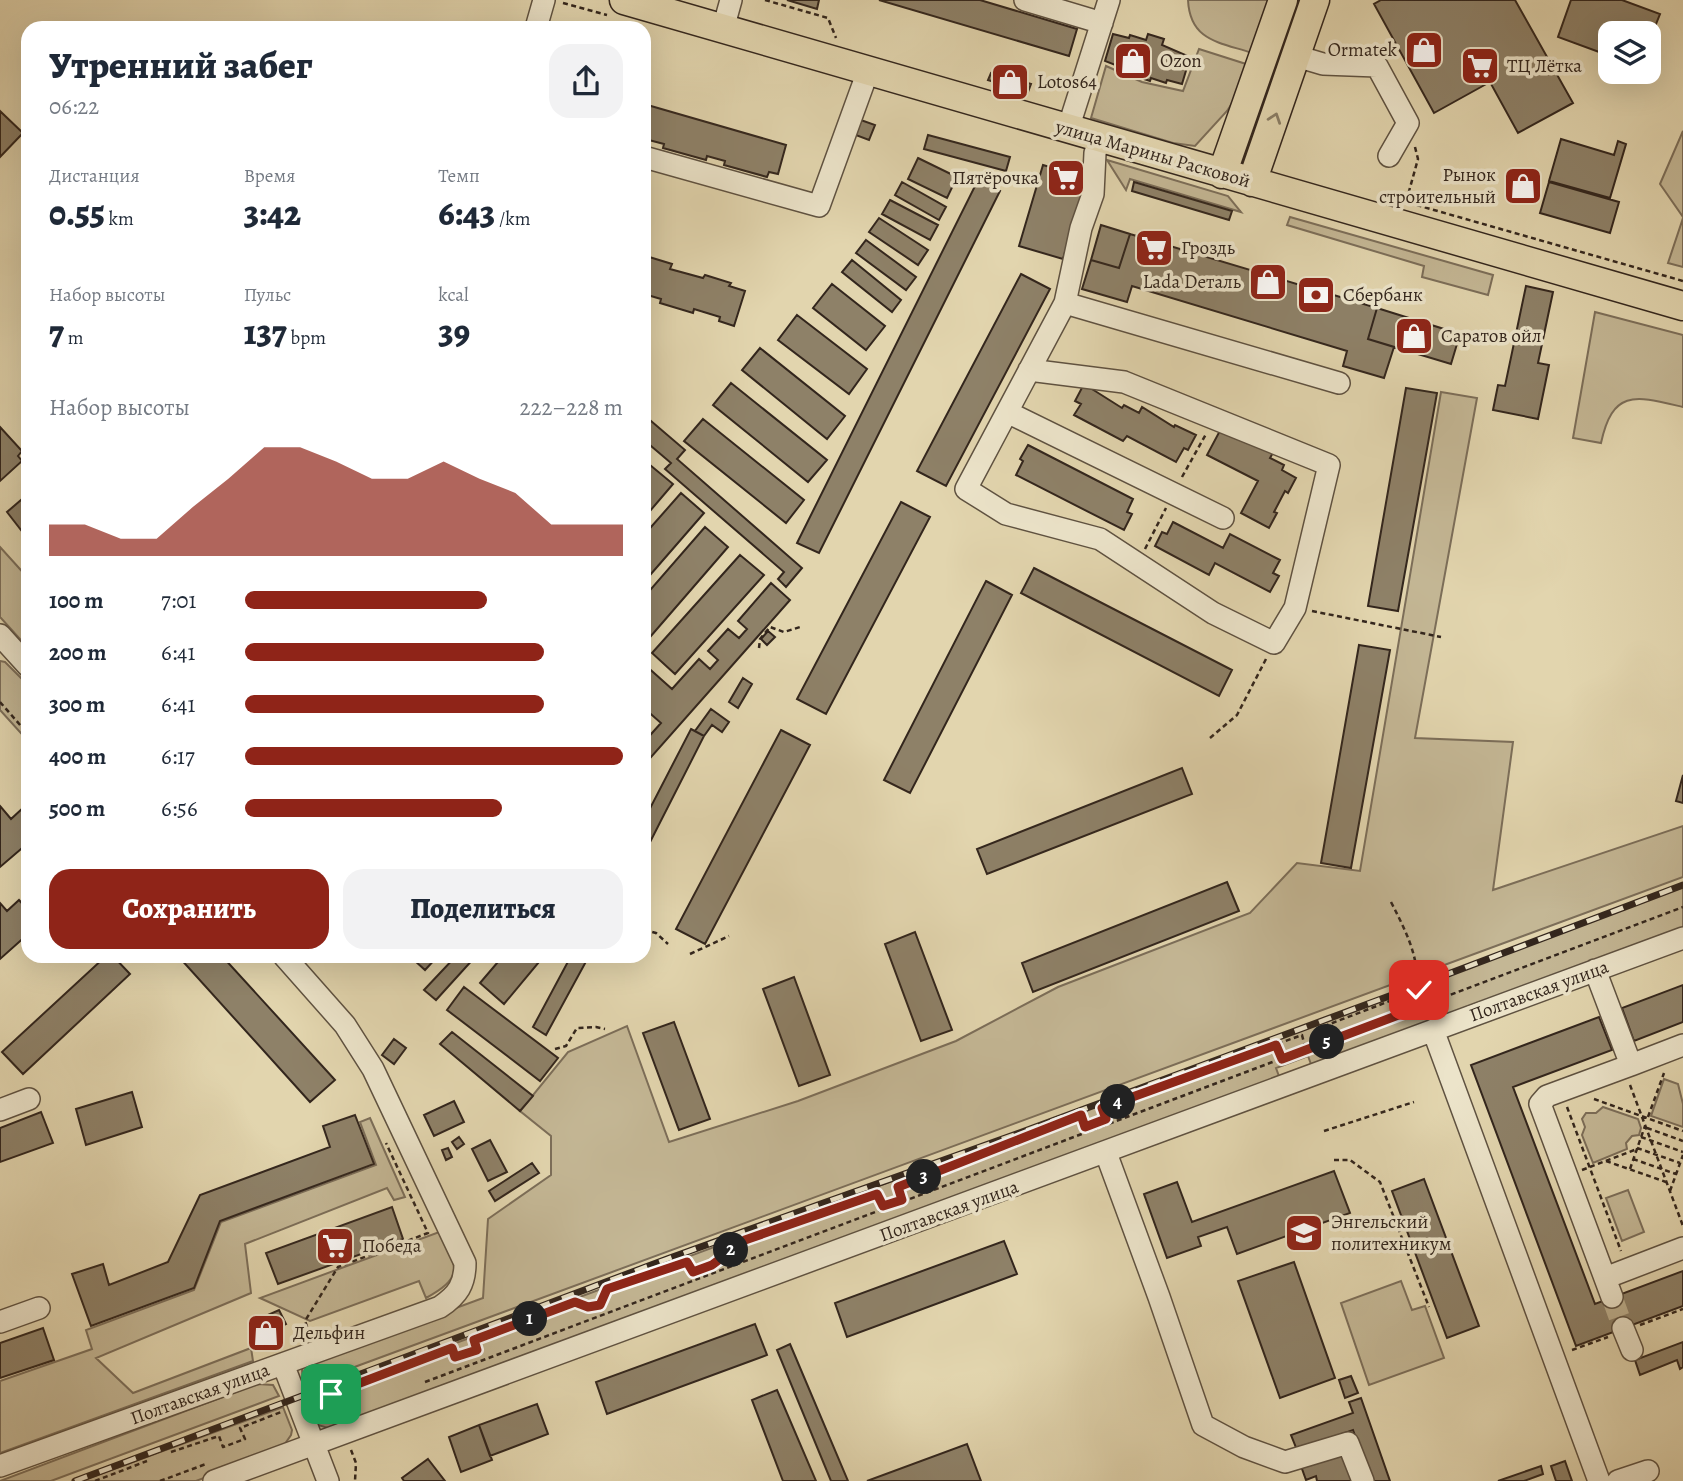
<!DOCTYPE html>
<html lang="ru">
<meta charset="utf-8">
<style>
:root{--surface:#fff;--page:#f2f2f3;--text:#1f2937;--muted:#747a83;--accent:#8f2418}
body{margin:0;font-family:Alegreya,serif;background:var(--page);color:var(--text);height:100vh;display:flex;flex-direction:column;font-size:26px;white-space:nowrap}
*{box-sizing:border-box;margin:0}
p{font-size:23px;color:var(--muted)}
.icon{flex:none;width:38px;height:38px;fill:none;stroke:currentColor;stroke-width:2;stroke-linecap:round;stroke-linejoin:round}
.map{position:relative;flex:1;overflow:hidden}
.side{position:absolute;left:21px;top:21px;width:630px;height:942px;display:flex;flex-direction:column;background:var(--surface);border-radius:21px;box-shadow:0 7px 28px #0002}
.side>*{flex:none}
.buttons{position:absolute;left:1598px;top:21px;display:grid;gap:14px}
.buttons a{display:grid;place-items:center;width:63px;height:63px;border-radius:14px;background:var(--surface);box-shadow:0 7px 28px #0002;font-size:35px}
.pin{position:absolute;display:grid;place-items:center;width:60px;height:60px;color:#fff;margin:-30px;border-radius:14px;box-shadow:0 4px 10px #0006}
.km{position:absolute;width:35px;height:35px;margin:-18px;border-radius:50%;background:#222;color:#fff;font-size:19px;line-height:35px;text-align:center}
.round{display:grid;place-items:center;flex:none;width:74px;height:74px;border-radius:21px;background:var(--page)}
.overview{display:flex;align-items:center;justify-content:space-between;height:119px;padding:0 28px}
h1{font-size:38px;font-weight:800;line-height:52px}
.metrics{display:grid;grid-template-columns:repeat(3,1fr);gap:10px;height:119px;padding:7px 28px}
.metrics div{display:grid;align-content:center}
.metrics b{font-size:35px;font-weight:800}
.metrics small{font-size:19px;font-weight:400}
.metrics p{font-size:19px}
.chart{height:196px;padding:14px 28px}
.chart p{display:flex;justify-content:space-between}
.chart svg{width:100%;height:126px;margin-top:7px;fill:var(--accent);opacity:.7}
.button{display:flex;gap:14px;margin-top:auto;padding:14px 28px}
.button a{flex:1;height:80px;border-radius:21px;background:var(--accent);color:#fff;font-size:28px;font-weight:800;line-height:80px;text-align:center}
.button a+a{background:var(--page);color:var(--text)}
ul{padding:0 28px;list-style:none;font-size:23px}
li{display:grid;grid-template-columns:112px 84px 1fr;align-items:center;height:52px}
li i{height:18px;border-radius:9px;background:var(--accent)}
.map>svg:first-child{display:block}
.green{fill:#c4b795;stroke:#7c6e59;stroke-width:2}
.building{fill:#8e8168;stroke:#33261d;stroke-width:2}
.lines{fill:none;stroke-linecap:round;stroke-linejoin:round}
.minor-tunnel{stroke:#bfb291;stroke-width:21;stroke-dasharray:21 10;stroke-linecap:butt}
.minor-casing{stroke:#5f5241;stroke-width:24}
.major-casing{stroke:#33261d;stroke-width:31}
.path{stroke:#33261d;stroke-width:2.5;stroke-dasharray:5 3.5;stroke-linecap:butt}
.minor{stroke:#ece4ca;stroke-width:21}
.major{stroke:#e2d5ae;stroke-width:28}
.rail-casing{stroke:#33261d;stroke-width:7}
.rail{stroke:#ece4ca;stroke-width:4.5;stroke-dasharray:13;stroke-linecap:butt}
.oneway{stroke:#8a7e66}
.route-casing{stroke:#fff;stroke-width:14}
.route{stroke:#8f2418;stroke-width:9}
.labels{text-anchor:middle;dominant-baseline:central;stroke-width:7;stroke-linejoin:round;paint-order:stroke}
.poi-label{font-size:19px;fill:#33261d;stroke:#ece4ca;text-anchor:start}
.street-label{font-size:19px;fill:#33261d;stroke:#ece4ca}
</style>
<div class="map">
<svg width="1683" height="1481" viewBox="0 0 1683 1481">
<rect width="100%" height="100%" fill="#e2d5ae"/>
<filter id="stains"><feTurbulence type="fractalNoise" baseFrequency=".00286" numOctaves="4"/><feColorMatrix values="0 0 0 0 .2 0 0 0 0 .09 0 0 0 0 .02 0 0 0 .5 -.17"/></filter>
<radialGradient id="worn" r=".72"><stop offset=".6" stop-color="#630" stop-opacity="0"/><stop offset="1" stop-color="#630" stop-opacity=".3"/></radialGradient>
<path class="green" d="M1188 0H1270L1252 53C1219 42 1190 41 1188 0Z
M1296 0H1307L1268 114 1251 139 1258 108Z
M1199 49 1246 64 1236 97 1227 111 1195 146 1173 143 1091 118 1106 66 1142 82 1183 91Z
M1683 131V217L1660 184Z
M1107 160 1228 196 1241 212 1130 179 1126 190Z
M1290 217 1493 275 1488 295 1422 277 1424 266 1287 225Z
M1683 218V267L1668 263Z
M1595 312 1683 335V407C1636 396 1613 388 1601 443L1573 438Z
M1441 392 1477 398 1415 738 1513 742 1493 890 1683 826V877L303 1386 302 1369 310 1362 483 1298 488 1219 551 1175V1136L520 1111 568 1052 627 1026 669 1142 798 1101 956 1041 1058 987 1250 913 1297 863 1360 871Z
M0 547 28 578V648L0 617Z
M0 661 5 662 28 685V741L0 710Z
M1683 887V928L1312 1067 1308 1056 1276 1068 1280 1079 328 1428 318 1425 308 1398Z
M1664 1079 1678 1084 1683 1104V1127L1651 1116Z
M1603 1107 1638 1119 1641 1128 1639 1135 1632 1136 1626 1143 1627 1149 1593 1163 1582 1135 1585 1127 1582 1119 1586 1113H1596Z
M370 1118 405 1197 394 1200 387 1188 245 1244 251 1293 96 1358 133 1393 251 1348 253 1361 0 1453V1381L92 1349 86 1330 194 1290 221 1222 376 1165 360 1122Z
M1628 1190 1644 1232 1622 1241 1606 1198Z
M442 1231C457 1268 464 1277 426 1298L419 1281 310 1321 260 1298Z
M1401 1281 1412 1310 1425 1306 1444 1358 1369 1385 1341 1303Z
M257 1384 273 1385 279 1396 51 1481H0Z
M283 1407 292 1430 291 1435 282 1448 260 1457 196 1481H81Z"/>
<path class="building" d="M787 0H819L817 9Z
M879 0H980L1077 29 1069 56Z
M1381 0H1515L1573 103 1518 133 1490 82 1434 113 1374 4Z
M1571 0H1622L1660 14 1648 44V33H1610V56L1558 37Z
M1113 34 1129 38 1130 35 1146 40 1148 34 1164 39 1162 45 1190 57 1182 84 1167 80 1166 83 1151 78 1150 81 1135 76 1136 73 1105 61Z
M991 73 1031 84 1028 92 988 80Z
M644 104 786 145 778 174 769 172 767 177 724 165 725 161 707 156 706 160 663 148 664 144 645 139 644 143Z
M0 111 23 133 0 157Z
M858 119 875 125 869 140 853 134Z
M928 135 1010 157 1006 171 924 149Z
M1561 139 1614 155 1618 141 1626 144 1610 198 1549 181Z
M918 158 957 177 947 198 908 179Z
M1043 165 1087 178 1063 259 1019 246Z
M978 180 1000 191 819 553 797 543Z
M902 182 946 207 939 220 895 195Z
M1134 182 1232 211 1229 220 1132 191Z
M1549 182 1619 202 1610 233 1540 213Z
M890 200 938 225 930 240 882 214Z
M879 218 928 250 918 265 869 232Z
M1101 225 1130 234 1119 268 1091 260Z
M1130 234 1377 308 1368 339 1394 347 1384 378 1343 366 1347 351 1132 286 1127 302 1082 289 1091 260 1119 268Z
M866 240 916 277 906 290 856 253Z
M646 256 672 264 670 269 703 278 705 275 731 283 729 286 745 291 734 326 719 321 720 317 694 309 693 313 660 303 661 299 644 294Z
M852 260 901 300 892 312 842 272Z
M1021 274 1050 289 946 486 917 471Z
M832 284 885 326 866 350 813 308Z
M1526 286 1553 292 1538 363 1549 365 1538 419 1493 410 1498 385 1505 386Z
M1377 308 1460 334 1451 364 1368 339Z
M797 315 867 369 849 394 778 340Z
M760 348 845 416 827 439 742 370Z
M731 383 827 460 808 482 713 405Z
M1084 384 1122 408 1124 405 1139 413 1142 407 1174 427 1175 425 1196 435 1188 450 1184 448 1176 462 1127 436 1123 441 1074 415 1081 404 1075 401Z
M1406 388 1437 393 1398 611 1368 606Z
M644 415 685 450 677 459 802 568 786 587 778 579 784 572 665 469 671 463 644 440Z
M703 419 804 500 786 523 684 441Z
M1223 425 1274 451 1270 458 1284 465 1282 470 1296 478 1288 493 1285 491 1274 512 1277 513 1269 528 1241 513 1258 481 1207 455Z
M0 427 22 451 18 456 22 461 0 481Z
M1028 445 1133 499 1127 512 1132 514 1124 530 1016 475 1023 461 1020 459Z
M650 465 673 484 644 518V472Z
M681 493 704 513 644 582V535Z
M28 494V539L7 512Z
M901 502 930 517 826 714 797 699Z
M1173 522 1223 548 1230 534 1280 560 1273 573 1279 576 1270 592 1215 563 1209 575 1155 546 1162 532 1167 534Z
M705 527 728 547 644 644V597Z
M740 555 764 575 675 674 652 653Z
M1034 568 1232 670 1219 696 1021 593Z
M986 581 1012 595 910 793 884 780Z
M771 583 790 600 644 765V742L661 723 644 708V664L672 689 699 659 710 669 718 660 708 651 728 629 739 638 747 629 738 621Z
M768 631 775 637 767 645 761 639Z
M1359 645 1390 650 1351 868 1321 863Z
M743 678 752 684 738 708 729 702Z
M711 709 729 722 722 732 712 725 704 736 695 731Z
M691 729 704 736 644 854V820Z
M781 730 810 745 705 944 676 929Z
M1182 768 1192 794 987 874 977 849Z
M1683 775V803L1676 801Z
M0 806 11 819 24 807 28 812V843L0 867Z
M1227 882 1239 911 1033 992 1022 963Z
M19 900 28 910V934L0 959V903L7 911Z
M915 932 952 1030 921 1041 885 944Z
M106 956H113L130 974 23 1074 2 1052Z
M178 956H222L335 1080 310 1102Z
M418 956H438L425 970 414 960Z
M456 956H476L436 1000 424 990Z
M503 956H544L504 1004 480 983Z
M571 956H589L546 1035 533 1027Z
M794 977 830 1075 799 1086 763 989Z
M1683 985V1022L1634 1041 1622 1008Z
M464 987 558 1058 540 1081 447 1010Z
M1599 1017 1612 1050 1513 1087 1595 1304 1683 1271V1306L1576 1346 1471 1065Z
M674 1022 710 1119 679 1130 643 1033Z
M452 1032 533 1096 520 1111 440 1044Z
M394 1039 406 1048 394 1064 382 1055Z
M132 1092 142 1127 86 1145 76 1109Z
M454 1101 464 1122 434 1136 424 1115Z
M41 1112 53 1143 0 1162V1128Z
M355 1115 374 1164 220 1221 194 1288 91 1326 72 1274 103 1264 109 1285 168 1262 200 1195 330 1147 323 1126Z
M459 1137 464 1144 457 1149 452 1142Z
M490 1140 507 1172 488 1181 472 1149Z
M448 1148 452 1157 446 1160 442 1150Z
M532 1163 539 1173 495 1201 489 1191Z
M1334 1171 1350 1213 1237 1254 1227 1227 1198 1237 1201 1246 1167 1258 1144 1194 1177 1182 1192 1222Z
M1424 1179 1479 1326 1447 1338 1392 1191Z
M392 1207 403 1239 278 1284 266 1253Z
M1004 1241 1017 1274 847 1337 835 1303Z
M1294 1262 1335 1378 1280 1398 1238 1281Z
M279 1310 286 1324 259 1337 252 1322Z
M755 1324 767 1355 607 1414 596 1382Z
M43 1328 54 1360 0 1378V1343Z
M1683 1342V1367L1680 1369 1677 1360 1640 1375 1635 1360Z
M790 1344 848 1481H831L777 1350Z
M1351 1376 1358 1393 1345 1398 1339 1380Z
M777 1390 816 1481H783L752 1400Z
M1361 1398 1390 1481H1371L1353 1430 1297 1450 1291 1435 1353 1413 1349 1402Z
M537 1404 548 1434 490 1456 479 1425Z
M479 1425 492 1460 461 1472 449 1437Z
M967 1444 981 1481H867Z
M1345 1450 1356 1481H1317L1316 1476 1306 1480 1301 1466Z
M428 1459 445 1481H404L402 1478Z
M1565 1461 1572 1481H1556L1551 1466Z
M1541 1466 1543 1474 1524 1481H1498Z"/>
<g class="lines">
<path class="minor-tunnel" d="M1612 1297 1623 1328"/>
<defs>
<path id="minor" d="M1025 0 1102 23
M536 28 544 0
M723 29 731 0
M1296 56 1323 64 1377 66 1408 123 1389 156
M1068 129 1109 0
M644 157 819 206 868 71
M1065 303 1339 383
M1029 370 1124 382 1329 465 1295 608 1274 643 1213 613 1100 539 1006 514 966 489 1065 303 1081 228 1093 194 1095 153 1100 138
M1007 412 1223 518
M0 635 28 666
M1595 970 1631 1065 1547 1096 1540 1104 1612 1297
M1433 1030 1599 1481
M1631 1065 1683 1045
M0 1110 29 1099
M1106 1153 1159 1297 1203 1425 1244 1447 1285 1462 1348 1443 1363 1481
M1605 1278 1683 1248
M0 1322 39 1308
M1623 1328 1632 1350
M283 1364 328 1481
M0 1466 440 1307C458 1295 465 1284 465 1263L373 1069 345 1025 284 956
M214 1481 1683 938
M1618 1481 1648 1471"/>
<path id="major" d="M624 0 1683 306
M1222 174 1283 0
M1252 182 1315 0"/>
</defs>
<use href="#minor" class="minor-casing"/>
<use href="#major" class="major-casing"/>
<path class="path" d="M765 0 828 18 836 38
M563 3 607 15
M1415 147 1418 159 1406 202 1683 281
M1182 477 1206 434
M1145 549 1166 508
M1312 611 1441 637
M759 648 760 639 770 627 784 632 800 627
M0 702 28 734
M1210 738 1237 715 1266 659
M1391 902C1411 941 1421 962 1417 1008
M644 930 656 933 668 944
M690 954 729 936
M1276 1045 1285 1068
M555 1049 566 1046 577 1028 596 1027 605 1029
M1630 1085 1683 1226
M1594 1099 1683 1131
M1567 1107 1621 1251
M1648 1117 1664 1073
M1647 1128 1683 1141
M1324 1131 1414 1102
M1641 1137 1683 1152
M1637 1148 1680 1163
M1633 1159 1676 1174
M1334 1160H1350L1380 1182 1429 1307
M1606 1161 1666 1182
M1630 1169 1645 1126
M1582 1170 1637 1149
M1670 1191 1683 1155
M1640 1325 1683 1309
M310 1335 305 1321 338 1267 428 1233 386 1143
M1572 1350 1608 1337
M322 1368 338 1414
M425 1382 1683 907
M317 1399 452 1348 455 1357 476 1350 474 1340 575 1302 588 1307 600 1305 607 1289 686 1261 693 1272 712 1265 745 1240 877 1194 883 1206 902 1200 898 1187 1081 1115 1085 1127 1106 1119 1102 1108 1302 1035 1305 1047 1327 1039 1322 1027 1429 986
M351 1450 356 1463 355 1481
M171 1452 219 1436 223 1447 245 1439 240 1428 281 1412
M95 1481 147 1461
M160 1481 206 1464"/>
<use href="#minor" class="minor"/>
<use href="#major" class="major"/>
<defs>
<path id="rail" d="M75 1481 667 1259 1022 1132 1419 985 1683 885"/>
</defs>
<use href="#rail" class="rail-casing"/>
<use href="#rail" class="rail"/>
</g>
<defs><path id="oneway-chevron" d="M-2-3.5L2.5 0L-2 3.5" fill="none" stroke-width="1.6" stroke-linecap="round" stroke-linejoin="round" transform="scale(1.75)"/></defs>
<use class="oneway" href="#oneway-chevron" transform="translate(1275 118) rotate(-71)"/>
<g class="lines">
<defs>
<path id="route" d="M331 1394 452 1348 455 1357 477 1350 474 1340 575 1302 588 1307 600 1305 607 1289 687 1262 693 1272 712 1265 745 1240 877 1194 883 1206 902 1200 898 1187 1081 1115 1085 1127 1106 1119 1102 1108 1276 1045 1282 1059 1417 1008 1419 990"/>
</defs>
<use href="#route" class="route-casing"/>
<use href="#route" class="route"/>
</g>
<defs>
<symbol id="shop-square" viewBox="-11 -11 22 22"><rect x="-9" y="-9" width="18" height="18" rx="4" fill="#8f2418" stroke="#ece4ca"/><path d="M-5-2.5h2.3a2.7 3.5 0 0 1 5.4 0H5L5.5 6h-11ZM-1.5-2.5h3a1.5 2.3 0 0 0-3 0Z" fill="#fff"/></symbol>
<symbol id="supermarket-square" viewBox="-11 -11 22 22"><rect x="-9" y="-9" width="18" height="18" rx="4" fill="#8f2418" stroke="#ece4ca"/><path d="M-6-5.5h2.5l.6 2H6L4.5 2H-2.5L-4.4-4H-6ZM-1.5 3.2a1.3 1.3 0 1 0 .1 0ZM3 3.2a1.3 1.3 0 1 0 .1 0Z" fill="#fff"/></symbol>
<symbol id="bank-square" viewBox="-11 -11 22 22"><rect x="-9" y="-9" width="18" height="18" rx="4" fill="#8f2418" stroke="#ece4ca"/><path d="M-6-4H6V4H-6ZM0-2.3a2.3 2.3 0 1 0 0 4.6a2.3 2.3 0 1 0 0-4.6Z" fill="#fff"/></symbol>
<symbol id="university-square" viewBox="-11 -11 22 22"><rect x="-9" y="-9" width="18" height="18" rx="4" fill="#8f2418" stroke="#ece4ca"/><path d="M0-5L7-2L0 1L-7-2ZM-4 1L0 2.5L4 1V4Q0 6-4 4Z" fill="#fff"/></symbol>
</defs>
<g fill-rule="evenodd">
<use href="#shop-square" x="1402" y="28" width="44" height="44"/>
<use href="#shop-square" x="1111" y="39" width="44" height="44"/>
<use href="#supermarket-square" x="1458" y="44" width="44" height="44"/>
<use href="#shop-square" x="988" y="60" width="44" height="44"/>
<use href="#supermarket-square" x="1044" y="156" width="44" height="44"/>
<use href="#shop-square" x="1501" y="164" width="44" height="44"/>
<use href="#supermarket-square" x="1132" y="226" width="44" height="44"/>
<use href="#shop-square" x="1246" y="260" width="44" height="44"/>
<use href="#bank-square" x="1294" y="273" width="44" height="44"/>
<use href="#shop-square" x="1392" y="314" width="44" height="44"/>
<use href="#university-square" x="1282" y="1211" width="44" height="44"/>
<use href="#supermarket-square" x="313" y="1224" width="44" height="44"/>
<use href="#shop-square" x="244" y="1311" width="44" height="44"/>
</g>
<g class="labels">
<g class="poi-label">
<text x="1397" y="50" text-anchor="end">Ormatek</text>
<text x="1160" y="61">Ozon</text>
<text x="1507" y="66">ТЦ Лётка</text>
<text x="1037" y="82">Lotos64</text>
<text x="1496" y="175" text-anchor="end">Рынок<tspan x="1496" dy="22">строительный</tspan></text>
<text x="1039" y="178" text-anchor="end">Пятёрочка</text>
<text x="1181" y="248">Гроздь</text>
<text x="1241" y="282" text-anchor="end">Lada Dеталь</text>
<text x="1343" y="295">Сбербанк</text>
<text x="1441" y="336">Саратов ойл</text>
<text x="1331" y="1222">Энгельский<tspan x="1331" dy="22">политехникум</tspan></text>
<text x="362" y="1246">Победа</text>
<text x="293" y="1333">Дельфин</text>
</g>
<g class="street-label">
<text transform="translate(1153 154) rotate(16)">улица Марины Расковой</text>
<text transform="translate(1539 991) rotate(-20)">Полтавская улица</text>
<text transform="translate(949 1211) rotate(-20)">Полтавская улица</text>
<text transform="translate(200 1394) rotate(-20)">Полтавская улица</text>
</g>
</g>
<rect width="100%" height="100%" filter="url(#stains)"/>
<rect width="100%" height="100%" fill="url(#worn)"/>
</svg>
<div class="buttons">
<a><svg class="icon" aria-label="layers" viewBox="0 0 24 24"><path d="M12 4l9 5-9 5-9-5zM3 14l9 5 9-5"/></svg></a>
</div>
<div class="pin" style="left:331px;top:1394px;background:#1e9e55"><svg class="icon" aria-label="arrive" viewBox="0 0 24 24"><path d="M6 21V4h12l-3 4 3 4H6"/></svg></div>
<div class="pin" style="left:1419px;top:990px;background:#d93025"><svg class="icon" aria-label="check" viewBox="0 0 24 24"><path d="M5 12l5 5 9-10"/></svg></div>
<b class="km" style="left:530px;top:1319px">1</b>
<b class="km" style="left:731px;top:1250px">2</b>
<b class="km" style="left:924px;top:1177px">3</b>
<b class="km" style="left:1118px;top:1102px">4</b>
<b class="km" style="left:1327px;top:1042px">5</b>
<section class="side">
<div class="overview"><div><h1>Утренний забег</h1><p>06:22</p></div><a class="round"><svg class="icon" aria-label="share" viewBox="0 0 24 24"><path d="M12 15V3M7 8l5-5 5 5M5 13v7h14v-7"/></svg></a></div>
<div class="metrics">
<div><p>Дистанция</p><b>0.55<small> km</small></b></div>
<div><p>Время</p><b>3:42</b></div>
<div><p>Темп</p><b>6:43<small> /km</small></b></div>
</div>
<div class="metrics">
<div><p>Набор высоты</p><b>7<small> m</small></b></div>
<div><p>Пульс</p><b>137<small> bpm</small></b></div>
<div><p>kcal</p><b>39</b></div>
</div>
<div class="chart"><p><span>Набор высоты</span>222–228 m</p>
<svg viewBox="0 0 160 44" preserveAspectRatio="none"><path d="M0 44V33L10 33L20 38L30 38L40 27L50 17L60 6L70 6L80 11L90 17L100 17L110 11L120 17L130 22L140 33L150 33L160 33V44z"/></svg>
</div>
<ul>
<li><b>100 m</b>7:01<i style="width:64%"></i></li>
<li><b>200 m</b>6:41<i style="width:79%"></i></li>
<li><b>300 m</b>6:41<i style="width:79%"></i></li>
<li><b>400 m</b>6:17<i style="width:100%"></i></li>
<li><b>500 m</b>6:56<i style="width:68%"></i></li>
</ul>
<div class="button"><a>Сохранить</a><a>Поделиться</a></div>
</section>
</div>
